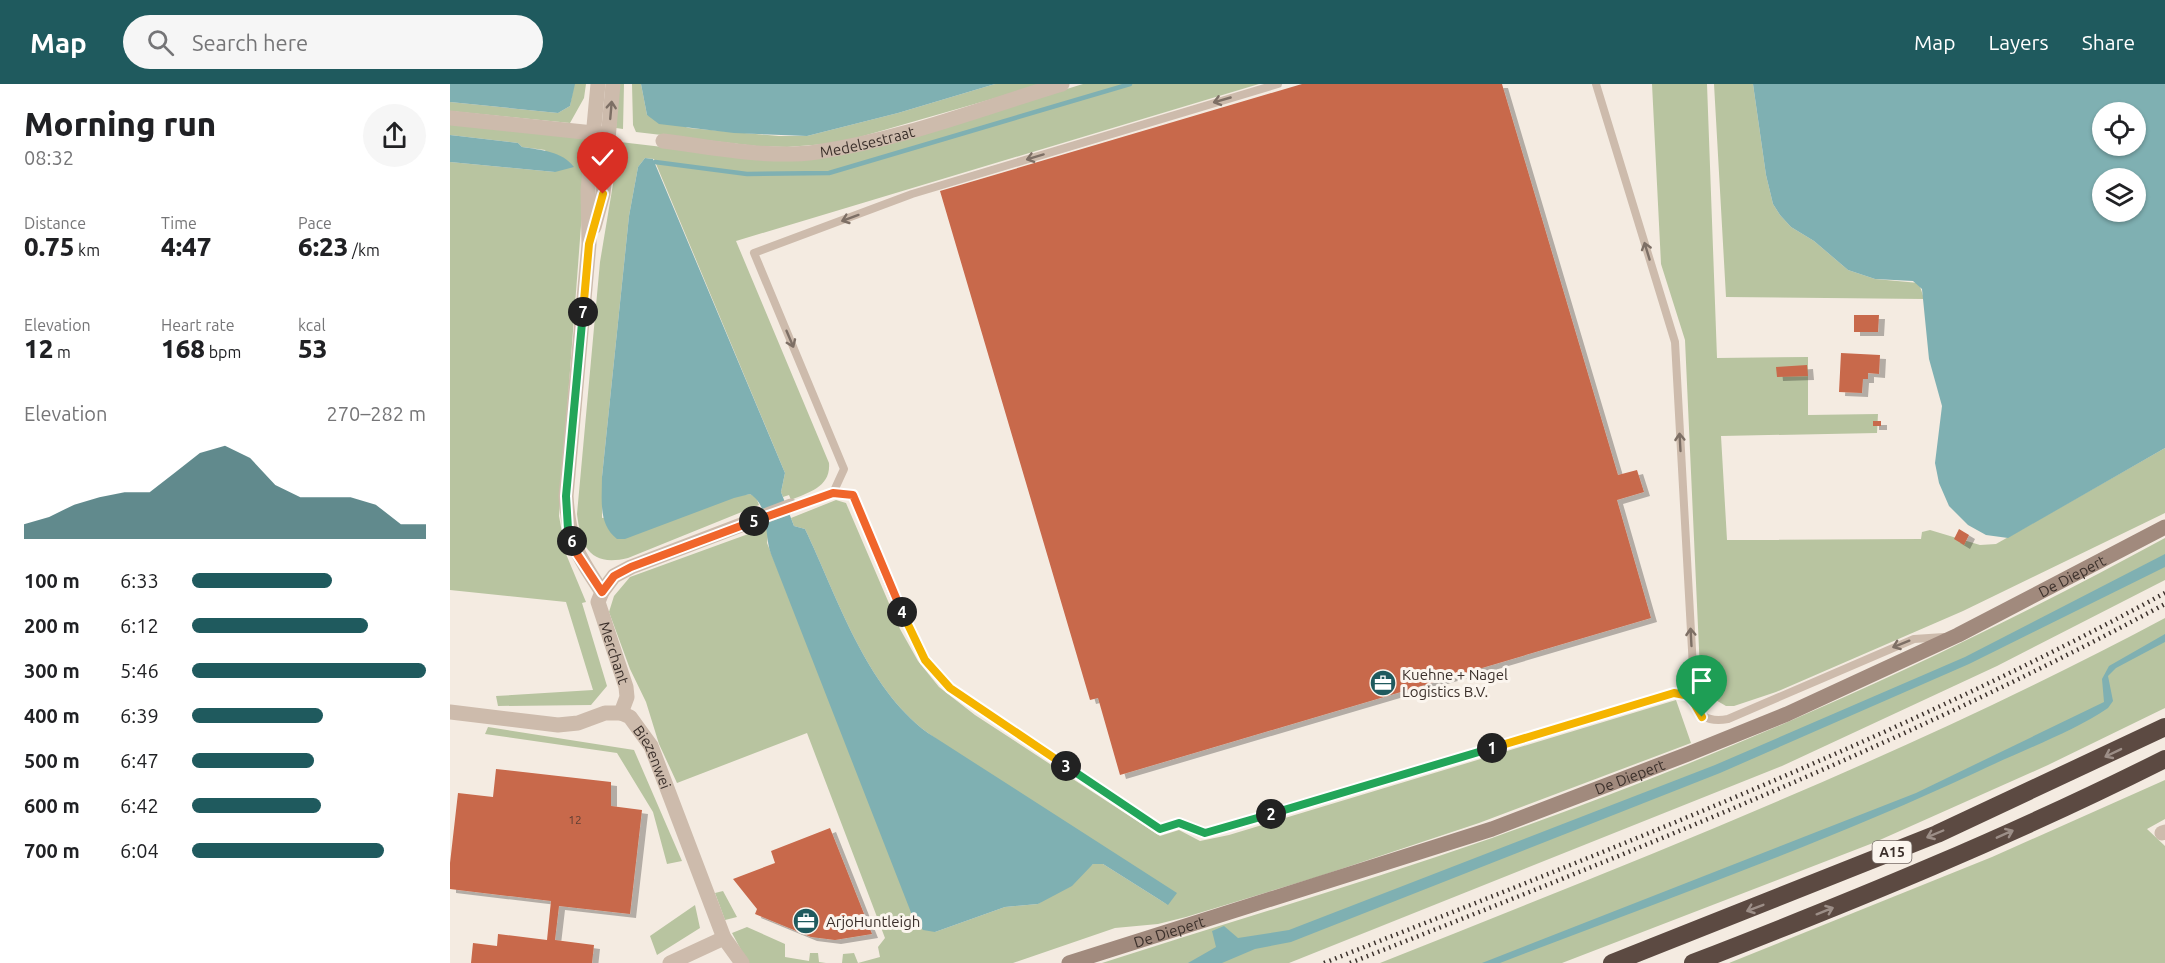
<!DOCTYPE html>
<meta charset="utf-8">
<style>
:root{--surface:#fff;--page:#f6f6f6;--text:#202124;--muted:#757577;--accent:#1f5a5e}
body{margin:0;font-family:Ubuntu,sans-serif;background:var(--page);color:var(--text);height:100vh;display:flex;flex-direction:column;font-size:22px;white-space:nowrap}
*{box-sizing:border-box;margin:0}
p{font-size:20px;color:var(--muted)}
.icon{flex:none;width:33px;height:33px;fill:none;stroke:currentColor;stroke-width:2;stroke-linecap:round;stroke-linejoin:round}
.map{position:relative;flex:1;overflow:hidden}
.details{display:flex;flex-direction:column;background:var(--surface);width:450px}
.details>*{flex:none}
.buttons{position:absolute;left:1642px;top:18px;display:grid;gap:12px}
.buttons a{display:grid;place-items:center;width:54px;height:54px;border-radius:50%;background:var(--surface);box-shadow:0 2px 4px #0004;font-size:30px}
.pin{position:absolute;display:grid;place-items:center;width:51px;height:51px;color:#fff;margin:-62px -26px;border-radius:50% 50% 50% 0;rotate:-45deg;box-shadow:0 0 6px #0007}
.pin .icon{rotate:45deg}
.km{position:absolute;width:30px;height:30px;margin:-15px;border-radius:50%;background:#222;color:#fff;font-size:16px;line-height:30px;text-align:center}
.round{display:grid;place-items:center;flex:none;width:63px;height:63px;border-radius:32px;background:var(--page)}
.head{display:flex;align-items:center;justify-content:space-between;height:102px;padding:0 24px}
h1{font-size:33px;font-weight:800;line-height:45px}
.figures{display:grid;grid-template-columns:repeat(3,1fr);gap:9px;height:102px;padding:6px 24px}
.figures div{display:grid;align-content:center}
.figures b{font-size:26px;font-weight:800}
.figures small{font-size:16px;font-weight:400}
.figures p{font-size:16px}
.chart{height:168px;padding:12px 24px}
.chart p{display:flex;justify-content:space-between}
.chart svg{width:100%;height:108px;margin-top:6px;fill:var(--accent);opacity:.7}
ul{padding:0 24px;list-style:none;font-size:20px}
li{display:grid;grid-template-columns:96px 72px 1fr;align-items:center;height:45px}
li i{height:15px;border-radius:8px;background:var(--accent)}
header{display:flex;align-items:center;gap:36px;box-sizing:border-box;height:84px;padding:0 30px;background:var(--accent);color:#fff}
header strong{font-size:28px}
nav{display:flex;gap:33px;margin-inline-start:auto;font-size:21px}
.search{width:420px;height:54px;background:var(--page);display:flex;align-items:center;gap:15px;box-sizing:border-box;padding:0 21px;border-radius:33px;color:var(--muted);font-size:22px}
main{display:flex;flex:1;min-height:0}
.map>svg:first-child{display:block}
.green{fill:#b8c4a0}
.water{fill:#7fb0b2;fill-rule:evenodd}
.lines{fill:none;stroke-linecap:round;stroke-linejoin:round}
.stream{stroke:#7fb0b2;stroke-width:4.5}
.building{fill:#c8694b;filter:url(#shadow)}
.lane{stroke:#cdbbac;stroke-width:8}
.street{stroke:#cdbbac;stroke-width:15}
.secondary{stroke:#a18a7d;stroke-width:15}
.highway{stroke:#5c4a42;stroke-width:18}
.rail{stroke:#3b302b;stroke-width:4.5;stroke-dasharray:1.5 4.5;stroke-linecap:butt}
.oneway{stroke:#7d6f65}
.oneway2{stroke:#9c8e87}
.split-1-casing{stroke:#fff;stroke-width:12}
.split-2-casing{stroke:#fff;stroke-width:12}
.split-3-casing{stroke:#fff;stroke-width:12}
.split-4-casing{stroke:#fff;stroke-width:12}
.split-5-casing{stroke:#fff;stroke-width:12}
.split-6-casing{stroke:#fff;stroke-width:12}
.split-7-casing{stroke:#fff;stroke-width:12}
.split-8-casing{stroke:#fff;stroke-width:12}
.split-1{stroke:#f5b400;stroke-width:8}
.split-2{stroke:#22a559;stroke-width:8}
.split-3{stroke:#22a559;stroke-width:8}
.split-4{stroke:#f5b400;stroke-width:8}
.split-5{stroke:#f0652b;stroke-width:8}
.split-6{stroke:#f0652b;stroke-width:8}
.split-7{stroke:#22a559;stroke-width:8}
.split-8{stroke:#f5b400;stroke-width:8}
.labels{text-anchor:middle;dominant-baseline:central;stroke-width:6;stroke-linejoin:round;paint-order:stroke}
.number-label{font-size:12px;fill:#5e3e33}
.shield{fill:#fbf5ee;stroke:#756b66;stroke-width:1.5}
.shield-label{font-size:14px;font-weight:bold;fill:#3b302b}
.street-label{font-size:15px;fill:#3b302b;stroke:#fbf5ee}
.poi-label{font-size:15px;fill:#3b302b;stroke:#fbf5ee;text-anchor:start}
</style>
<header>
<strong>Map</strong>
<div class="search"><svg class="icon" aria-label="search" viewBox="0 0 24 24"><circle cx="10" cy="10" r="6"/><path d="M15 15l6 6"/></svg>Search here</div>
<nav><a>Map</a><a>Layers</a><a>Share</a></nav>
</header>
<main>
<section class="details">
<div class="head"><div><h1>Morning run</h1><p>08:32</p></div><a class="round"><svg class="icon" aria-label="share" viewBox="0 0 24 24"><path d="M12 15V3M7 8l5-5 5 5M5 13v7h14v-7"/></svg></a></div>
<div class="figures">
<div><p>Distance</p><b>0.75<small> km</small></b></div>
<div><p>Time</p><b>4:47</b></div>
<div><p>Pace</p><b>6:23<small> /km</small></b></div>
</div>
<div class="figures">
<div><p>Elevation</p><b>12<small> m</small></b></div>
<div><p>Heart rate</p><b>168<small> bpm</small></b></div>
<div><p>kcal</p><b>53</b></div>
</div>
<div class="chart"><p><span>Elevation</span>270–282 m</p>
<svg viewBox="0 0 160 44" preserveAspectRatio="none"><path d="M0 44V38L10 35L20 30L30 27L40 25L50 25L60 17L70 9L80 6L90 11L100 22L110 27L120 27L130 27L140 30L150 38L160 38V44z"/></svg>
</div>
<ul>
<li><b>100 m</b>6:33<i style="width:60%"></i></li>
<li><b>200 m</b>6:12<i style="width:75%"></i></li>
<li><b>300 m</b>5:46<i style="width:100%"></i></li>
<li><b>400 m</b>6:39<i style="width:56%"></i></li>
<li><b>500 m</b>6:47<i style="width:52%"></i></li>
<li><b>600 m</b>6:42<i style="width:55%"></i></li>
<li><b>700 m</b>6:04<i style="width:82%"></i></li>
</ul>
</section>
<div class="map">
<svg width="1715" height="879" viewBox="0 0 1715 879">
<defs>
<filter id="shadow"><feDropShadow dx="6" dy="4" stdDeviation="0" flood-color="#0004"/></filter>
</defs>
<rect width="100%" height="100%" fill="#f4ebe1"/>
<path class="green" d="M124 0H136L134 14 120 39 0 27V18L108 29 120 22Z
M169 0H174L173 45 166 44Z
M182 0H191L197 31 239 44 329 52H357L448 29 545 0H594L389 59 337 63 306 62 186 48 183 41Z
M633 0H809L286 157 379 379C381 403 359 408 341 416L339 411 333 413 331 408 335 389 204 75 195 74 188 83 179 132 152 393V434L300 410 306 413 309 421 178 474C140 483 131 463 127 430L150 178 170 58 298 73 443 58Z
M1202 0H1257L1267 274 1358 273V331L1428 330 1427 349 1271 352 1277 456 1471 455 1472 448 1480 446 1530 461 1546 460 1715 364V429L1513 527 1326 608 1284 622H1276L1257 611 1250 587 1235 256 1211 180Z
M1264 0H1303L1316 91 1323 120 1330 131 1341 143 1364 157 1398 186 1425 195 1469 199 1474 215 1276 213Z
M0 39 135 54V89L109 432 116 470 136 518 132 519 157 602 141 621 48 622 46 612 143 606 116 518 0 506V78L105 88 95 66 72 63 68 59 0 51Z
M386 416 396 419 450 545 468 577 489 603 525 631 710 752 729 746 750 757 779 751 1226 616 1241 659 1029 739 867 793 736 833 708 840 665 844 563 879H392L393 870 404 869 408 879 430 873 428 863 435 854 357 649 227 699 209 660 196 618 180 585 159 528 164 512 180 493 312 445H319L317 459 349 538 485 848 555 823 588 820 643 780H653L718 821 478 649C415 602 388 514 355 445L344 442 341 434Z
M1715 454V496L1547 582 1332 682 839 879H652C782 837 913 799 1042 754 1274 672 1499 572 1715 454Z
M1715 534V624L1598 681 1423 759 1112 879H930C1196 773 1462 669 1715 534Z
M38 643 184 666 232 777 217 780 203 728 167 669 35 650Z
M1715 696V735L1697 745 1715 762V879H1279L1542 773Z
M273 807 287 833 275 836 265 809Z
M245 821 250 844 207 871 200 852Z
M297 843 335 860V873L359 877 360 869H368L369 878 376 879H298L282 849Z"/>
<path class="water" d="M0 0H125L120 22 108 29 0 18Z
M191 0H545L448 29 357 52 284 49 209 40 197 31Z
M1303 0H1715V364L1558 454 1536 451 1518 441 1499 422 1489 399 1485 379 1492 322 1479 275 1472 205 1463 197 1425 195 1398 186 1364 157 1341 143 1330 131 1323 120 1316 91ZM1653 28H1686V62H1653ZM1653 94H1686V128H1653Z
M0 51 68 59 72 63C91 66 112 67 124 83L105 88 0 78Z
M195 74 203 75 335 389 331 408 344 442 355 445C388 514 415 602 478 649L727 809 718 821 653 780H643L622 802 588 820 555 823 485 848 473 846 462 831 321 470C314 452 320 422 300 410L284 414 175 455H167C148 440 152 416 152 393L179 132 188 83Z
M1715 470V483L1519 580 1270 689 841 858 805 865 772 879H738L766 863 762 847 774 842 788 854 839 846 1265 681 1515 573Z
M1715 550V558L1666 584 1658 592 1663 617 1658 624C1621 649 1568 668 1527 688 1373 760 1210 817 1050 879H1032L1466 709 1654 618 1652 595 1659 582Z"/>
<g class="lines">
<path class="stream" d="M205 78 297 90 379 89 680 0"/>
</g>
<path class="building" d="M852 0H1052L1168 391 1187 386 1194 408 1167 416 1201 534 670 691 648 614 640 616 490 107Z
M1404 231H1429L1428 248H1404Z
M1391 269 1430 271 1429 290 1418 289V295H1413L1412 309 1389 308Z
M1357 281 1358 292 1327 293 1326 283Z
M1423 337H1431V342H1423Z
M1509 445 1519 451 1514 461 1504 455Z
M46 685 161 698V722L192 726 180 830 109 822 105 856 144 861 142 879H21L23 859 47 862 48 850 97 856 101 817 0 805V779L8 709 43 713Z
M380 744 422 850 385 856 361 853 305 830 307 825 283 795 325 779 321 767Z"/>
<g class="lines">
<path class="lane" d="M1146 0 1225 258 1244 602 1240 612C1248 631 1256 639 1278 635L1464 555 1494 553
M383 409 403 411C428 471 454 559 500 604L710 745 728 739 755 749 1224 609 1240 612
M341 422 383 409 394 385 304 169 462 110 828 0"/>
<g class="street">
<path id="s1" d="M148 0 138 106 139 160 116 412C119 459 127 470 152 508L148 518 176 603 177 613 171 629"/>
<path d="M0 34 153 50"/>
<path id="s2" d="M213 57C262 63 317 75 367 68 450 56 532 24 612 0"/>
<path d="M144 143 153 110 163 0"/>
<path d="M152 508 164 492 181 483 341 422"/>
<path id="s3" d="M0 628 108 641 128 639 155 629H171L180 633 201 662 274 854 292 879"/>
<path d="M1712 749 1715 748"/>
<path d="M220 879 274 854"/>
</g>
<path class="secondary" id="s4" d="M619 879 1042 745 1238 670 1337 630 1508 551 1715 443"/>
<path class="highway" d="M1162 879 1487 750 1715 643
M1243 879C1403 817 1562 752 1715 675"/>
<path class="rail" d="M874 879C1159 766 1445 656 1715 509
M900 879C1177 770 1453 661 1715 520"/>
</g>
<defs><path id="oneway-shaft" d="M-6 0H5M1.5-3L5.5 0L1.5 3" fill="none" stroke-width="1.6" stroke-linecap="round" stroke-linejoin="round" transform="scale(1.5)"/></defs>
<g class="oneway">
<use href="#oneway-shaft" transform="translate(772 16) rotate(164)"/>
<use href="#oneway-shaft" transform="translate(161 26) rotate(-85)"/>
<use href="#oneway-shaft" transform="translate(585 73) rotate(163)"/>
<use href="#oneway-shaft" transform="translate(400 134) rotate(160)"/>
<use href="#oneway-shaft" transform="translate(1197 167) rotate(-107)"/>
<use href="#oneway-shaft" transform="translate(340 255) rotate(67)"/>
<use href="#oneway-shaft" transform="translate(1230 358) rotate(-93)"/>
<use href="#oneway-shaft" transform="translate(1241 553) rotate(-93)"/>
<use href="#oneway-shaft" transform="translate(1451 560) rotate(158)"/>
</g>
<g class="oneway2">
<use href="#oneway-shaft" transform="translate(1663 669) rotate(154)"/>
<use href="#oneway-shaft" transform="translate(1485 750) rotate(157)"/>
<use href="#oneway-shaft" transform="translate(1555 750) rotate(-24)"/>
<use href="#oneway-shaft" transform="translate(1305 824) rotate(159)"/>
<use href="#oneway-shaft" transform="translate(1375 827) rotate(-22)"/>
</g>
<g class="lines">
<defs>
<path id="split-1" d="M1042 664 1224 609 1240 612 1252 633"/>
<path id="split-2" d="M821 730 1042 664"/>
<path id="split-3" d="M616 682 710 745 729 739 755 749 821 730"/>
<path id="split-4" d="M452 528 475 576 500 604 616 682"/>
<path id="split-5" d="M304 437 383 409 403 411 452 528"/>
<path id="split-6" d="M122 457 127 470 152 508 164 492 181 483 304 437"/>
<path id="split-7" d="M122 457 118 445 116 412 133 228"/>
<path id="split-8" d="M133 228 139 160 153 110"/>
</defs>
<use href="#split-1" class="split-1-casing"/>
<use href="#split-2" class="split-2-casing"/>
<use href="#split-3" class="split-3-casing"/>
<use href="#split-4" class="split-4-casing"/>
<use href="#split-5" class="split-5-casing"/>
<use href="#split-6" class="split-6-casing"/>
<use href="#split-7" class="split-7-casing"/>
<use href="#split-8" class="split-8-casing"/>
<use href="#split-1" class="split-1"/>
<use href="#split-2" class="split-2"/>
<use href="#split-3" class="split-3"/>
<use href="#split-4" class="split-4"/>
<use href="#split-5" class="split-5"/>
<use href="#split-6" class="split-6"/>
<use href="#split-7" class="split-7"/>
<use href="#split-8" class="split-8"/>
</g>
<defs>
<symbol id="office-disc" viewBox="-11 -11 22 22"><circle r="9.5" fill="#1f5a5e" stroke="#fbf5ee"/><path d="M-6-3h4V-5.5h4V-3h4V5H-6ZM-1-4.5V-3h2v-1.5ZM-6 0V1H6V0Z" fill="#fff"/></symbol>
</defs>
<g fill-rule="evenodd">
<use href="#office-disc" x="918" y="584" width="30" height="30"/>
<use href="#office-disc" x="341" y="822" width="30" height="30"/>
</g>
<g class="labels">
<g class="number-label">
<text x="125" y="735">12</text>
</g>
<rect class="shield" x="1422.5" y="757" width="39" height="22" rx="4.5"/>
<g class="shield-label">
<text x="1442" y="768">A15</text>
</g>
<g class="street-label">
<text stroke="none"><textPath href="#s2" startOffset="206">Medelsestraat</textPath></text>
<text stroke="none"><textPath href="#s4" startOffset="1077">De Diepert</textPath></text>
<text stroke="none"><textPath href="#s1" startOffset="582">Merchant</textPath></text>
<text stroke="none"><textPath href="#s3" startOffset="230">Biezenwei</textPath></text>
<text stroke="none"><textPath href="#s4" startOffset="591">De Diepert</textPath></text>
<text stroke="none"><textPath href="#s4" startOffset="105">De Diepert</textPath></text>
</g>
<g class="poi-label">
<text x="952" y="590">Kuehne + Nagel<tspan x="952" dy="17">Logistics B.V.</tspan></text>
<text x="376" y="837">ArjoHuntleigh</text>
</g>
</g>
</svg>
<div class="buttons">
<a><svg class="icon" aria-label="locate" viewBox="0 0 24 24"><circle cx="12" cy="12" r="6"/><path d="M12 2v4M12 18v4M2 12h4M18 12h4"/></svg></a>
<a><svg class="icon" aria-label="layers" viewBox="0 0 24 24"><path d="M12 4l9 5-9 5-9-5zM3 14l9 5 9-5"/></svg></a>
</div>
<div class="pin" style="left:1252px;top:633px;background:#1e9e55"><svg class="icon" aria-label="arrive" viewBox="0 0 24 24"><path d="M6 21V4h12l-3 4 3 4H6"/></svg></div>
<div class="pin" style="left:153px;top:110px;background:#d93025"><svg class="icon" aria-label="check" viewBox="0 0 24 24"><path d="M5 12l5 5 9-10"/></svg></div>
<b class="km" style="left:1042px;top:664px">1</b>
<b class="km" style="left:821px;top:730px">2</b>
<b class="km" style="left:616px;top:682px">3</b>
<b class="km" style="left:452px;top:528px">4</b>
<b class="km" style="left:304px;top:437px">5</b>
<b class="km" style="left:122px;top:457px">6</b>
<b class="km" style="left:133px;top:228px">7</b>
</div>
</main>
